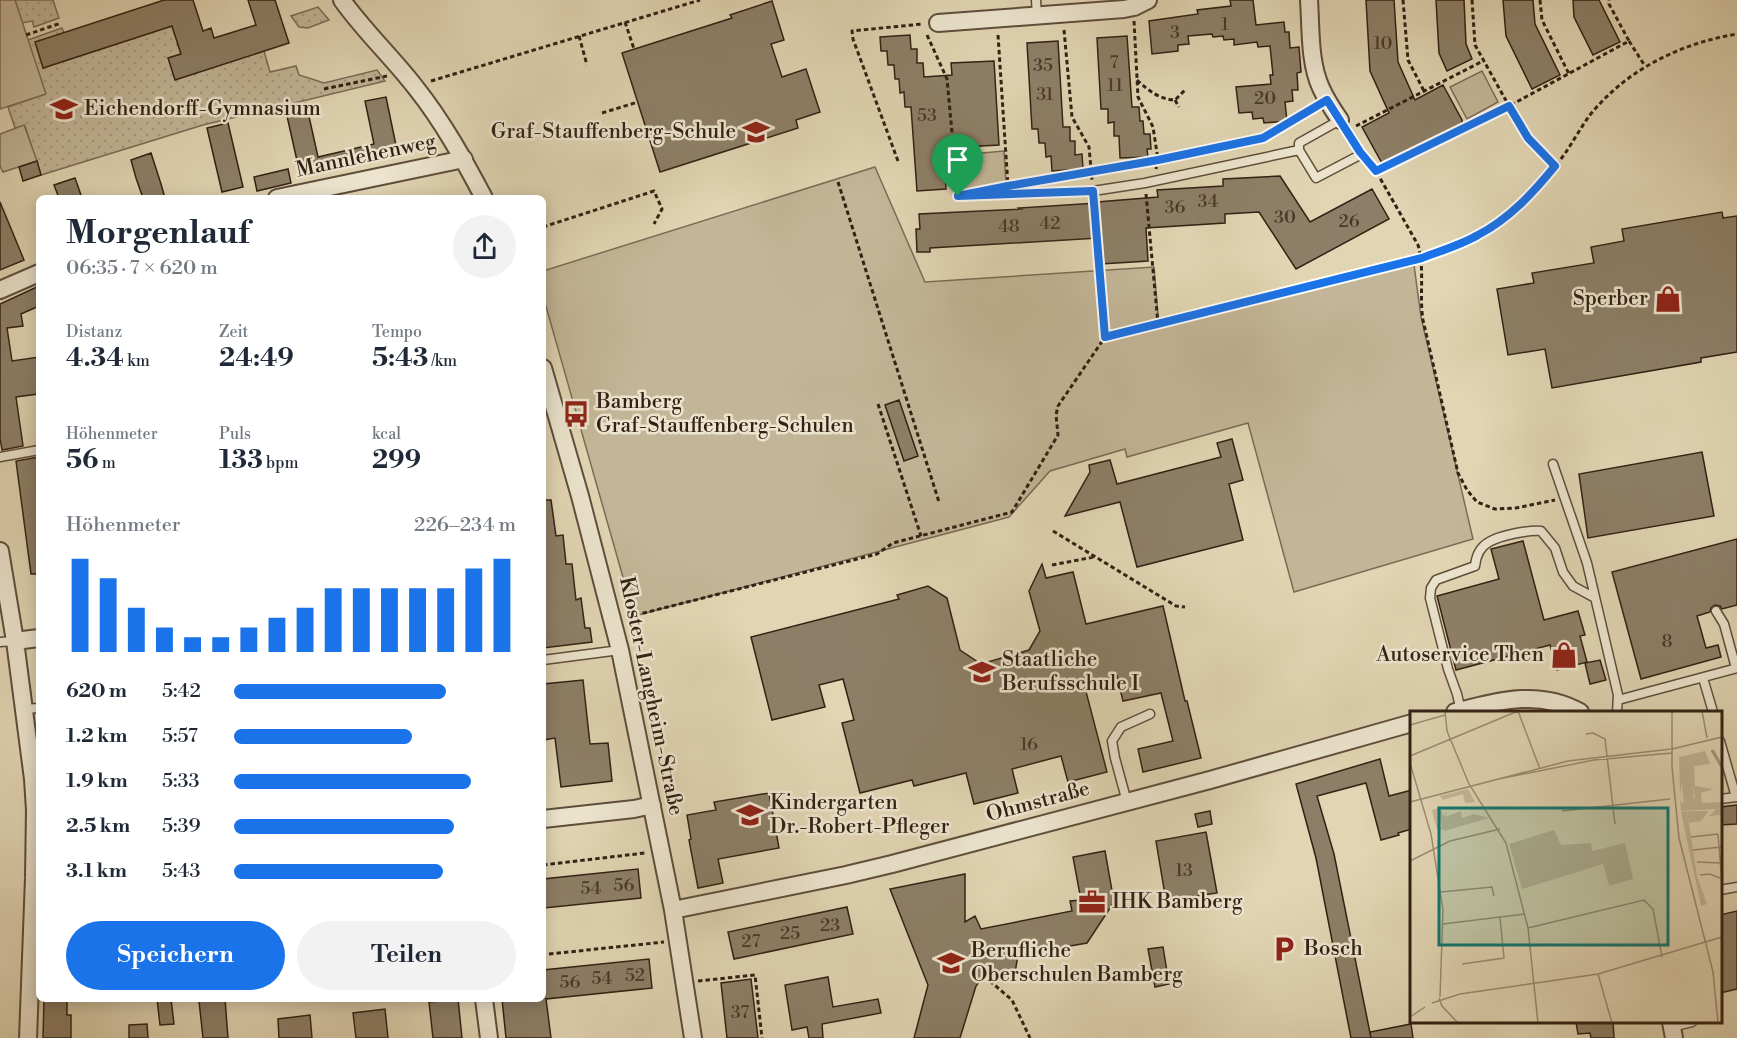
<!DOCTYPE html>
<html lang="de">
<meta charset="utf-8">
<style>
:root{--surface:#fff;--page:#f2f2f3;--text:#1f2937;--muted:#747a83;--accent:#1a73e8}
body{margin:0;font-family:"Libre Bodoni",serif;background:var(--page);color:var(--text);height:100vh;display:flex;flex-direction:column;font-size:22px;white-space:nowrap}
*{box-sizing:border-box;margin:0}
p{font-size:20px;color:var(--muted)}
.icon{flex:none;width:33px;height:33px;fill:none;stroke:currentColor;stroke-width:2;stroke-linecap:round;stroke-linejoin:round}
.map{position:relative;flex:1;overflow:hidden}
.side{position:absolute;left:36px;top:195px;width:510px;height:807px;display:flex;flex-direction:column;background:var(--surface);border-radius:9px;box-shadow:0 3px 15px #0003}
.side>*{flex:none}
.pin{position:absolute;display:grid;place-items:center;width:51px;height:51px;color:#fff;margin:-62px -26px;border-radius:50% 50% 50% 0;rotate:-45deg;box-shadow:0 0 6px #0007}
.pin .icon{rotate:45deg}
.round{display:grid;place-items:center;flex:none;width:63px;height:63px;border-radius:32px;background:var(--page)}
.summary{display:flex;align-items:center;justify-content:space-between;height:102px;padding:0 30px}
h1{font-size:33px;font-weight:700;line-height:45px}
.figures{display:grid;grid-template-columns:repeat(3,1fr);gap:9px;height:102px;padding:6px 30px}
.figures div{display:grid;align-content:center}
.figures b{font-size:26px;font-weight:700}
.figures small{font-size:16px;font-weight:400}
.figures p{font-size:16px}
.chart{height:168px;padding:12px 30px}
.chart p{display:flex;justify-content:space-between}
.chart svg{width:100%;height:108px;margin-top:6px;stroke:var(--accent);stroke-width:6}
.button{display:flex;gap:12px;margin-top:auto;padding:12px 30px}
.button a{flex:1;height:69px;border-radius:36px;background:var(--accent);color:#fff;font-size:24px;font-weight:700;line-height:69px;text-align:center}
.button a+a{background:var(--page);color:var(--text)}
ul{padding:0 30px;list-style:none;font-size:20px}
li{display:grid;grid-template-columns:96px 72px 1fr;align-items:center;height:45px}
li i{height:15px;border-radius:8px;background:var(--accent)}
.map>svg:first-child{display:block}
.grass{fill:url(#grass-dots);stroke:#7a6c56;stroke-width:1.5}
.green{fill:#c3b698;stroke:#7a6c56;stroke-width:1.5}
.building{fill:#8d7f67;stroke:#322114;stroke-width:1.5}
.lines{fill:none;stroke-linecap:round;stroke-linejoin:round}
.lane-casing{stroke:#5e4e3c;stroke-width:11}
.street-casing{stroke:#5e4e3c;stroke-width:20}
.path{stroke:#322114;stroke-width:3;stroke-dasharray:4.5 3;stroke-linecap:butt}
.lane{stroke:#ece4ce;stroke-width:8}
.street{stroke:#ece4ce;stroke-width:16}
.route-casing{stroke:#fff;stroke-width:12}
.route{stroke:#1a73e8;stroke-width:8}
.labels{text-anchor:middle;dominant-baseline:central;stroke-width:5;stroke-linejoin:round;paint-order:stroke}
.number-label{font-size:18px;fill:#493829}
.poi-label{font-size:21px;fill:#322114;stroke:#ece4ce;text-anchor:start}
.street-label{font-size:21px;fill:#322114;stroke:#ece4ce}
.inset-river{fill:none;stroke:#a6987d;stroke-width:3}
.inset-road{fill:none;stroke:#9b8d73;stroke-width:1.5}
.view{fill:#0f766e;fill-opacity:0.15;stroke:#0f766e;stroke-width:3}
.inset-edge{fill:none;stroke:#322114;stroke-width:3}
</style>
<div class="map">
<svg width="1737" height="1038" viewBox="0 0 1737 1038">
<defs>
<pattern id="grass-dots" width="8" height="8" patternUnits="userSpaceOnUse" patternTransform="scale(1.5)"><rect width="8" height="8" fill="#c3b698"/><path d="M2 2h.1M6 6h.1" fill="none" stroke="#a89c82" stroke-width="1.8" stroke-linecap="round"/></pattern>
</defs>
<rect width="100%" height="100%" fill="#e1d5b3"/>
<filter id="stains"><feTurbulence type="fractalNoise" baseFrequency=".00333" numOctaves="4"/><feColorMatrix values="0 0 0 0 .2 0 0 0 0 .09 0 0 0 0 .02 0 0 0 .5 -.17"/></filter>
<radialGradient id="worn" r=".72"><stop offset=".6" stop-color="#630" stop-opacity="0"/><stop offset="1" stop-color="#630" stop-opacity=".3"/></radialGradient>
<path class="grass" d="M15 0H53L59 18 34 27 32 21 22 23Z
M318 7 329 20 308 28 299 27 291 16Z
M172 26 181 54 168 58 264 51 270 72 296 66 299 75 324 83 377 70 385 81 203 125 41 175 25 126 15 128 8 107 45 94 28 40 62 28 64 33 43 68Z"/>
<path class="green" d="M0 0H15L46 94 0 109Z
M1482 71 1498 102 1467 119 1450 87Z
M24 125 37 161 3 172 0 166V134Z
M1004 151 1006 184 968 192 963 191 960 155Z
M875 167 925 282 1154 267 1159 327 1278 295 1414 265 1421 317 1473 539 1294 592 1248 423 1127 457 1125 449 1050 471 1009 517 634 616 543 296V271Z"/>
<path class="building" d="M164 0H193L203 31 211 28 214 38 256 25 248 0H275L289 43 175 80 168 58 181 54 172 26 43 68 35 42Z
M1230 0H1253L1256 25 1284 22 1285 32H1289L1290 48 1299 47 1301 72 1297 73 1298 90H1292L1293 101 1285 102 1287 121 1264 123 1263 118 1253 119 1252 112 1239 113 1236 87 1271 84 1270 75H1273L1270 46 1258 47 1257 42 1234 45V39L1224 40 1223 36 1213 37 1212 34 1188 36 1189 44 1178 45V51L1152 54 1149 21 1198 14 1197 10 1231 6Z
M1366 0H1394L1398 62 1415 100 1443 85 1462 120V125L1383 165 1362 127 1389 113 1370 71Z
M1436 0H1464L1466 44 1472 59 1447 71 1439 53Z
M1503 0H1533L1535 24 1560 75 1532 89 1506 36Z
M1573 0H1599L1620 42 1593 55 1574 17Z
M772 1 784 40 771 44 782 77 806 69 820 112 796 120 798 128 660 172 622 53 732 18 730 15Z
M910 35 911 49H917V63H923L924 77 952 75 951 63 994 61 999 145 944 148 946 189 917 191 911 107H905L904 92 900 93 899 79H895L894 65H888L887 51H881L880 37Z
M1127 36 1132 107H1139L1140 121H1143L1144 134H1150L1151 149H1147L1148 157 1120 158 1119 136H1114V122L1108 123V109H1101L1097 38Z
M1058 41 1063 127H1070V141H1075V155L1082 154 1083 169 1052 171 1051 156 1046 157 1045 143H1039L1038 129H1032L1027 43Z
M386 97 398 155 300 174 285 107 306 103 318 157 374 144 365 101Z
M228 123 243 187 222 192 207 128Z
M151 153 161 184 165 198H143L136 178 131 160Z
M37 161 41 175 23 181 19 167Z
M288 169 291 183 257 191 254 177Z
M1280 176 1310 222 1372 189 1389 219 1296 269 1259 212 1225 214V223L1146 228 1148 261 1101 264 1099 238 930 248V252H917L916 229H920L919 214 1021 209 1019 208 1097 203V202L1158 197 1157 190 1223 186V179Z
M75 178 82 198H59L54 185Z
M0 202 24 260 0 270Z
M1722 212 1723 218 1737 216V352L1701 358V362L1552 388 1545 349 1508 355 1497 289 1534 283 1532 273 1594 263 1591 247 1624 241 1622 229Z
M39 286V306L21 314 23 326 7 328 12 361 39 357 38 394 16 397 23 446 2 450 0 438V304Z
M899 400 918 456 904 461 885 405Z
M1232 439 1243 480 1229 484 1243 540 1137 567 1120 502 1065 516 1090 472 1089 465 1110 460 1117 484 1221 457 1217 443Z
M1702 452 1714 516 1588 538 1579 474Z
M39 457V574H31L16 461Z
M543 500H551L556 536 563 535 566 564H572L576 600 581 598 585 628H590L592 642 543 648Z
M1737 539V605L1722 609 1720 606 1715 605 1711 608 1710 612 1697 616 1706 648 1718 645 1721 657 1641 679 1612 572Z
M1523 541 1544 620 1578 611 1585 635 1580 636 1587 662 1557 670 1550 645 1456 670 1437 596 1499 579 1491 549Z
M1042 564 1046 578 1073 572 1086 624 1163 606 1185 701H1187L1201 758 1143 772 1138 749 1173 741 1161 693 1123 701 1117 676 1084 684 1107 772 1068 782 1061 756 1012 769 1018 793 974 804 966 773 914 786 912 780 860 793 842 723 854 720 843 679 819 685 825 707 772 720 751 637 899 599 897 595 928 586 947 598 960 650 981 664 1029 650 1040 631 1029 591Z
M1600 660 1606 680 1590 684 1585 663Z
M583 680 590 744 608 743 612 781 561 787 555 738 543 740V684Z
M1380 759 1389 796 1412 790V829L1398 833 1399 835 1381 840 1366 783 1317 796 1334 854 1371 1038H1351L1316 858 1296 784Z
M769 793 779 848 718 859 723 883 698 888 689 840 691 839 687 815 716 810 714 802Z
M1737 805V824L1720 825V807Z
M1210 811 1212 824 1198 827 1195 814Z
M1206 832 1217 893 1166 901 1156 841Z
M1105 851 1114 902 1087 943 1018 955 1014 979 986 973 976 986 960 1038H914L928 985 890 889 965 874V922L975 916 981 929 1072 911 1070 901 1081 900 1073 857Z
M638 869 641 898 544 908 543 879Z
M847 907 853 934 734 959 728 932Z
M1737 911V989L1720 993V915Z
M1163 947 1169 984 1155 987 1148 949Z
M649 959 652 988 546 999 551 1038H506L502 999H543V970Z
M828 977 833 1007 878 999 881 1013 822 1024 823 1038H809L807 1027 792 1030 785 985Z
M751 979 758 1038H727L721 983Z
M44 999H67V1015H71V1038H43Z
M157 999H171L174 1024 160 1025Z
M202 999H225L228 1038H203L199 1001 202 1000Z
M458 999 462 1038H433L429 1002Z
M385 1009 388 1038H356L353 1013Z
M310 1015 312 1038H279L278 1019Z
M1576 1022H1613L1614 1038H1591L1590 1033 1578 1034Z
M147 1024 148 1038H129V1025Z
M1411 1024 1413 1038H1371L1370 1032Z"/>
<g class="lines">
<defs>
<path id="lane" d="M1036 0 1037 15
M1340 120 1360 152 1358 156 1316 178 1299 150V143Z
M1093 191 1145 183 1299 150
M0 457 39 450
M1553 464 1587 563 1618 695 1617 712
M1716 611 1724 624 1736 668
M0 642 15 641
M543 660 620 650
M1703 678 1713 712
M1618 700 1737 668
M23 709 39 708
M1461 711 1457 694 1448 669 1430 598 1431 588 1436 580 1475 566C1476 556 1480 547 1489 542 1501 535 1528 530 1541 531L1555 548 1563 572 1573 586 1595 598
M1720 741 1736 797
M1720 799 1737 797
M1127 802 1115 758 1112 741 1121 727 1150 714
M1720 890 1737 887
M1672 1027 1692 1022"/>
<path id="street" d="M342 0C364 31 393 58 416 88 443 122 464 160 484 198
M1309 0C1311 28 1309 62 1321 88 1326 99 1333 110 1340 120
M938 23 1124 9 1134 7 1148 0
M277 198 464 159
M0 290 39 273
M543 368 580 496 620 650 673 910 693 1038
M0 551 15 641 33 779 35 810 34 878 28 1038
M15 641 39 638
M1455 712C1498 701 1539 689 1580 712
M543 819 634 809 652 805
M673 910 846 875 892 864 1210 780 1412 723
M484 999 489 1038
M1671 1022 1674 1038"/>
</defs>
<use href="#lane" class="lane-casing"/>
<use href="#street" class="street-casing"/>
<path class="path" d="M1403 0 1408 60 1424 91
M1472 0 1475 45 1509 106 1528 138 1554 166
M1540 0 1542 20 1569 74
M1134 21 1138 97 1153 127 1158 160 1156 169
M625 22 634 49
M1064 30 1072 117 1089 147 1092 180
M26 35 61 23
M927 35 947 79 958 197
M998 35 1008 186
M579 36 587 65
M1629 41 1645 66
M1137 80C1149 91 1159 99 1175 100L1185 90
M431 81 700 0
M324 89 387 76
M1175 100 1179 107
M602 113 638 102
M1356 126 1483 61
M1368 160 1376 171 1418 245C1425 269 1419 295 1423 320L1458 473 1467 490 1477 502 1495 509 1516 508 1555 500
M898 161 853 39 852 31 922 24
M1376 171 1509 106 1629 41 1609 4V0
M838 182 939 502
M1146 194 1158 324
M969 196 1082 192
M958 197 1008 186 1158 160 1263 138 1315 108
M1094 202 1105 337
M543 227 654 191 662 209 654 224
M878 404 921 536
M1053 531 1176 606 1185 607
M1052 565 1094 557
M628 617 877 554 893 543 1012 512 1058 435 1056 415 1058 406 1105 337C1183 317 1261 298 1338 278 1383 267 1441 258 1481 234 1516 213 1545 183 1568 149 1575 138 1582 126 1590 115 1626 70 1681 43 1737 34
M543 865 645 853
M549 954 664 942
M984 976 1012 1000 1030 1038
M698 981 755 975 762 1038"/>
<use href="#lane" class="lane"/>
<use href="#street" class="street"/>
</g>
<g class="lines">
<defs>
<path id="route" d="M1327 100 1360 152 1376 171 1509 106 1528 138 1555 166C1533 193 1509 219 1478 235 1461 245 1440 251 1422 258L1105 337 1093 191 958 196 1008 186 1158 160 1263 138Z"/>
</defs>
<use href="#route" class="route-casing"/>
<use href="#route" class="route"/>
</g>
<defs>
<symbol id="school-bare" viewBox="-9 -9 18 18"><path d="M0-5L7-2L0 1L-7-2ZM-4 1L0 2.5L4 1V4Q0 6-4 4Z" fill="#8f2418" stroke="#ece4ce" stroke-width="2.5" paint-order="stroke"/></symbol>
<symbol id="shop-bare" viewBox="-9 -9 18 18"><path d="M-5-2.5h2.3a2.7 3.5 0 0 1 5.4 0H5L5.5 6h-11ZM-1.5-2.5h3a1.5 2.3 0 0 0-3 0Z" fill="#8f2418" stroke="#ece4ce" stroke-width="2.5" paint-order="stroke"/></symbol>
<symbol id="bus-bare" viewBox="-9 -9 18 18"><path d="M-5-6H5V4H4V6H2V4H-2V6H-4V4H-5ZM-3.5-4V0h7V-4ZM-3.5 1.2v1.5H-2V1.2ZM2 1.2v1.5H3.5V1.2Z" fill="#8f2418" stroke="#ece4ce" stroke-width="2.5" paint-order="stroke"/></symbol>
<symbol id="office-bare" viewBox="-9 -9 18 18"><path d="M-6-3h4V-5.5h4V-3h4V5H-6ZM-1-4.5V-3h2v-1.5ZM-6 0V1H6V0Z" fill="#8f2418" stroke="#ece4ce" stroke-width="2.5" paint-order="stroke"/></symbol>
<symbol id="parking-bare" viewBox="-9 -9 18 18"><path d="M-3.5-5.5H1a3.5 3.5 0 0 1 0 7H-1V5.5H-3.5ZM-1-3.4V-.6H.8a1.4 1.4 0 0 0 0-2.8Z" fill="#8f2418" stroke="#ece4ce" stroke-width="2.5" paint-order="stroke"/></symbol>
</defs>
<g fill-rule="evenodd">
<use href="#school-bare" x="45" y="90" width="38" height="38"/>
<use href="#school-bare" x="737" y="113" width="38" height="38"/>
<use href="#shop-bare" x="1649" y="280" width="38" height="38"/>
<use href="#bus-bare" x="557" y="395" width="38" height="38"/>
<use href="#shop-bare" x="1545" y="636" width="38" height="38"/>
<use href="#school-bare" x="963" y="653" width="38" height="38"/>
<use href="#school-bare" x="731" y="796" width="38" height="38"/>
<use href="#office-bare" x="1073" y="883" width="38" height="38"/>
<use href="#parking-bare" x="1265" y="930" width="38" height="38"/>
<use href="#school-bare" x="932" y="944" width="38" height="38"/>
</g>
<g class="labels">
<g class="number-label">
<text x="1225" y="24">1</text>
<text x="1175" y="32">3</text>
<text x="1383" y="43">10</text>
<text x="1114" y="62">7</text>
<text x="1043" y="65">35</text>
<text x="1115" y="85">11</text>
<text x="1045" y="94">31</text>
<text x="1265" y="98">20</text>
<text x="927" y="115">53</text>
<text x="1208" y="201">34</text>
<text x="1175" y="207">36</text>
<text x="1285" y="217">30</text>
<text x="1349" y="221">26</text>
<text x="1050" y="223">42</text>
<text x="1009" y="226">48</text>
<text x="1667" y="641">8</text>
<text x="1029" y="744">16</text>
<text x="1184" y="870">13</text>
<text x="624" y="885">56</text>
<text x="591" y="888">54</text>
<text x="830" y="925">23</text>
<text x="790" y="933">25</text>
<text x="751" y="941">27</text>
<text x="635" y="975">52</text>
<text x="602" y="978">54</text>
<text x="570" y="982">56</text>
<text x="740" y="1012">37</text>
</g>
<g class="poi-label">
<text x="84" y="109">Eichendorff-Gymnasium</text>
<text x="736" y="132" text-anchor="end">Graf-Stauffenberg-Schule</text>
<text x="1648" y="299" text-anchor="end">Sperber</text>
<text x="596" y="402">Bamberg<tspan x="596" dy="24">Graf-Stauffenberg-Schulen</tspan></text>
<text x="1544" y="655" text-anchor="end">Autoservice Then</text>
<text x="1002" y="660">Staatliche<tspan x="1002" dy="24">Berufsschule I</tspan></text>
<text x="770" y="803">Kindergarten<tspan x="770" dy="24">Dr.-Robert-Pfleger</tspan></text>
<text x="1112" y="902">IHK Bamberg</text>
<text x="1304" y="949">Bosch</text>
<text x="971" y="951">Berufliche<tspan x="971" dy="24">Oberschulen Bamberg</tspan></text>
</g>
<g class="street-label">
<text transform="translate(366 156) rotate(-12)">Mannlehenweg</text>
<text transform="translate(651 696) rotate(78)">Kloster-Langheim-Straße</text>
<text transform="translate(1038 802) rotate(-15)">Ohmstraße</text>
</g>
</g>
<g transform="translate(1410 711)">
<rect width="312" height="312" fill="#e1d5b3"/>
<path d="M295 40 300 53 284 55 285 75 304 78 291 82 292 92 312 91V97L307 98H312V104L299 105 306 98 271 100 270 88 272 92 285 87 283 73 277 68 272 71 270 83 269 46ZM58 78 65 91 55 92 53 83 33 89 30 85ZM37 100 35 106 51 100 52 107 64 103 79 107 34 120 30 111Z" fill="#c3b698"/>
<path d="M277 68 283 73 284 90 274 94 272 71ZM277 100 287 165 297 193 291 195 271 101Z" fill="#c3b698"/>
<path d="M20 92 22 99 30 96 35 109 27 112 34 118 27 119ZM277 100H298V101L291 110 279 112ZM144 119 151 134 181 132 182 140 215 132 223 168 199 175 193 153 112 178 99 133Z" fill="#c3b698"/>
<path class="inset-river" d="M302 39 312 56"/>
<path class="inset-road" d="M35 0 37 20 59 73 96 132 118 217 128 312M108 0 130 58M262 0V56L269 127 303 261 308 312M292 0 297 27M0 14 35 4M176 23 183 22 195 28 205 113M262 38 312 26M0 45 108 0M0 52 21 123 33 199 30 286M84 69 184 49 262 42M0 91 158 50 261 38M152 100 260 88M308 123 312 173M281 126 308 123M283 139 311 136M0 150 40 130 90 118M287 151 311 152M290 164 300 163 310 167M31 181 82 176 84 185M33 213 115 203M118 217 234 189 243 198 252 246M52 253 94 247 90 206M188 263 202 312M29 287 32 295 48 312M22 292 50 283 188 263 312 226M0 306 15 296"/>
<path class="view" d="M29 97H258V234H29Z"/>
<rect width="312" height="312" class="inset-edge"/>
</g>
<rect width="100%" height="100%" filter="url(#stains)"/>
<rect width="100%" height="100%" fill="url(#worn)"/>
</svg>
<div class="pin" style="left:958px;top:196px;background:#1e9e55"><svg class="icon" aria-label="arrive" viewBox="0 0 24 24"><path d="M6 21V4h12l-3 4 3 4H6"/></svg></div>
<section class="side">
<div class="summary"><div><h1>Morgenlauf</h1><p>06:35 · 7 × 620 m</p></div><a class="round"><svg class="icon" aria-label="share" viewBox="0 0 24 24"><path d="M12 15V3M7 8l5-5 5 5M5 13v7h14v-7"/></svg></a></div>
<div class="figures">
<div><p>Distanz</p><b>4.34<small> km</small></b></div>
<div><p>Zeit</p><b>24:49</b></div>
<div><p>Tempo</p><b>5:43<small> /km</small></b></div>
</div>
<div class="figures">
<div><p>Höhenmeter</p><b>56<small> m</small></b></div>
<div><p>Puls</p><b>133<small> bpm</small></b></div>
<div><p>kcal</p><b>299</b></div>
</div>
<div class="chart"><p><span>Höhenmeter</span>226–234 m</p>
<svg viewBox="0 0 160 44" preserveAspectRatio="none"><path d="M5 44V6M15 44V14M25 44V26M35 44V34M45 44V38M55 44V38M65 44V34M75 44V30M85 44V26M95 44V18M105 44V18M115 44V18M125 44V18M135 44V18M145 44V10M155 44V6"/></svg>
</div>
<ul>
<li><b>620 m</b>5:42<i style="width:75%"></i></li>
<li><b>1.2 km</b>5:57<i style="width:63%"></i></li>
<li><b>1.9 km</b>5:33<i style="width:84%"></i></li>
<li><b>2.5 km</b>5:39<i style="width:78%"></i></li>
<li><b>3.1 km</b>5:43<i style="width:74%"></i></li>
</ul>
<div class="button"><a>Speichern</a><a>Teilen</a></div>
</section>
</div>
